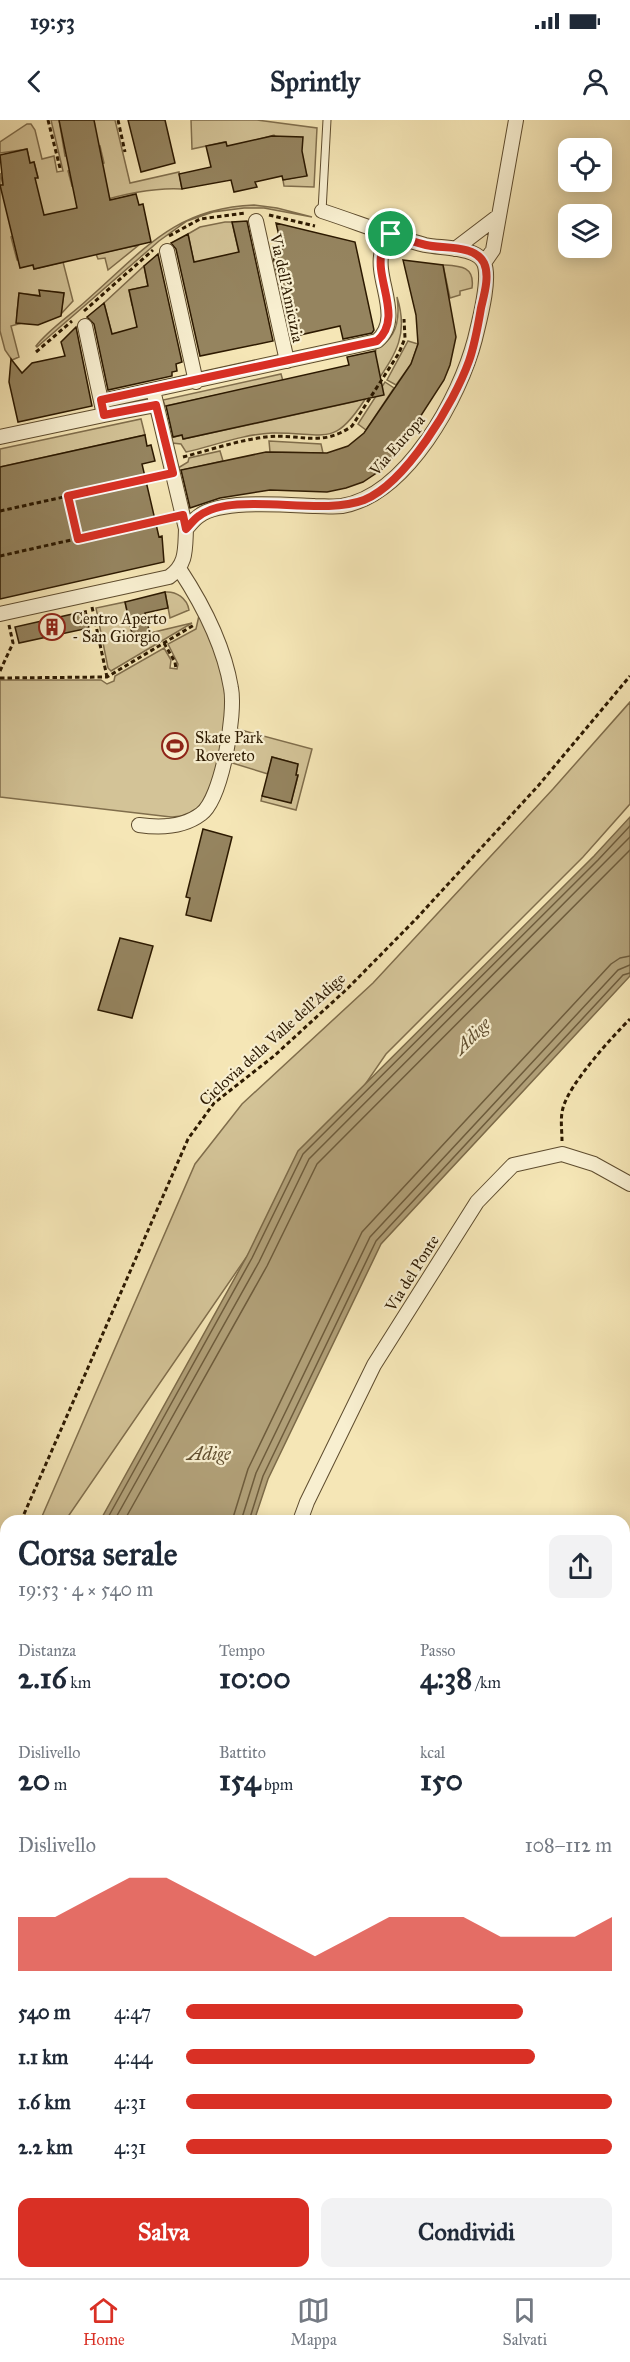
<!DOCTYPE html>
<html lang="it">
<meta charset="utf-8">
<style>
:root{--surface:#fff;--page:#f2f2f3;--text:#1f2937;--muted:#747a83;--line:#e0e1e3;--accent:#d93025}
body{margin:0;font-family:"IM FELL Great Primer",serif;background:var(--page);color:var(--text);height:100vh;display:flex;flex-direction:column;font-size:22px;white-space:nowrap}
*{box-sizing:border-box;margin:0}
p{font-size:20px;color:var(--muted)}
.icon{flex:none;width:33px;height:33px;fill:none;stroke:currentColor;stroke-width:2;stroke-linecap:round;stroke-linejoin:round}
.map{position:relative;flex:1;overflow:hidden}
.sheet{position:absolute;left:0px;top:1395px;width:630px;height:764px;display:flex;flex-direction:column;background:var(--surface);border-radius:18px 18px 0 0;box-shadow:0 3px 15px #0003}
.sheet>*{flex:none}
.tools{position:absolute;left:558px;top:18px;display:grid;gap:12px}
.tools a{display:grid;place-items:center;width:54px;height:54px;border-radius:12px;background:var(--surface);box-shadow:0 3px 15px #0003;font-size:30px}
.pin{position:absolute;display:grid;place-items:center;width:51px;height:51px;color:#fff;margin:-26px;border:3px solid #fff;border-radius:50%;box-shadow:0 2px 6px #0007}
.round{display:grid;place-items:center;flex:none;width:63px;height:63px;border-radius:12px;background:var(--page)}
.summary{display:flex;align-items:center;justify-content:space-between;height:102px;padding:0 18px}
h1{font-size:33px;font-weight:800;line-height:45px}
.metrics{display:grid;grid-template-columns:repeat(3,1fr);gap:9px;height:102px;padding:6px 18px}
.metrics div{display:grid;align-content:center}
.metrics b{font-size:30px;font-weight:800}
.metrics small{font-size:16px;font-weight:400}
.metrics p{font-size:16px}
.chart{height:168px;padding:12px 18px}
.chart p{display:flex;justify-content:space-between}
.chart svg{width:100%;height:108px;margin-top:6px;fill:var(--accent);opacity:.7}
.cta{display:flex;gap:12px;margin-top:auto;padding:12px 18px}
.cta a{flex:1;height:69px;border-radius:12px;background:var(--accent);color:#fff;font-size:24px;font-weight:800;line-height:69px;text-align:center}
.cta a+a{background:var(--page);color:var(--text)}
ul{padding:0 18px;list-style:none;font-size:20px}
li{display:grid;grid-template-columns:96px 72px 1fr;align-items:center;height:45px}
li i{height:15px;border-radius:8px;background:var(--accent)}
.status{display:flex;justify-content:space-between;align-items:center;height:42px;padding:0 30px;background:var(--surface);direction:ltr}
.status svg{height:16px;fill:currentColor}
header{display:flex;justify-content:space-between;align-items:center;height:78px;padding:0 18px;background:var(--surface);font-size:27px;font-weight:800}
.dock{display:flex;justify-content:space-around;align-items:center;height:84px;border-top:2px solid var(--line);background:var(--surface);font-size:16px;color:var(--muted)}
.dock a{display:grid;justify-items:center;gap:3px}
.dock .active{color:var(--accent)}
.map>svg:first-child{display:block}
.green{fill:#d3c397;stroke:#806e4c;stroke-width:1.5}
.water{fill:#b1a078;stroke:#7c6a48;stroke-width:1.5}
.lines{fill:none;stroke-linecap:round;stroke-linejoin:round}
.shore{stroke:#6e5c3c;stroke-width:1.5}
.building{fill:#95845f;stroke:#2c1900;stroke-width:1.5}
.service-casing{stroke:#5e4c2e;stroke-width:9}
.minor-casing{stroke:#5e4c2e;stroke-width:16}
.motorway-casing{stroke:#2c1900;stroke-width:28}
.path{stroke:#2c1900;stroke-width:3;stroke-dasharray:4.5 3;stroke-linecap:butt}
.service{stroke:#f8efd0;stroke-width:7}
.minor{stroke:#f8efd0;stroke-width:14}
.motorway{stroke:#f5e6b6;stroke-width:26}
.route-casing{stroke:#fff;stroke-width:12}
.route{stroke:#d93025;stroke-width:8}
.labels{text-anchor:middle;dominant-baseline:central;stroke-width:4.5;stroke-linejoin:round;paint-order:stroke}
.street-label{font-size:16px;fill:#2c1900;stroke:#f8efd0}
.poi-label{font-size:16px;fill:#2c1900;stroke:#f8efd0;text-anchor:start}
.water-label{font-size:18px;font-style:italic;fill:#614f30;stroke:#f8efd0}
</style>
<div class="status"><b>19:53</b><svg viewBox="0 0 49 12"><path d="M0 12V9h3v3zM5 12V6h3v6zM10 12V3h3v9zM15 12V0h3v12zM26 1h20v11H26zM47 4h2v5h-2z"/></svg></div>
<header><svg class="icon" aria-label="back" viewBox="0 0 24 24"><path d="M15 5l-7 7 7 7"/></svg>Sprintly<svg class="icon" aria-label="person" viewBox="0 0 24 24"><circle cx="12" cy="8" r="4"/><path d="M4 21q1-7 8-7t8 7"/></svg></header>
<div class="map">
<svg width="630" height="2158" viewBox="0 0 630 2158">
<rect width="100%" height="100%" fill="#f5e6b6"/>
<filter id="stains"><feTurbulence type="fractalNoise" baseFrequency=".00333" numOctaves="4"/><feColorMatrix values="0 0 0 0 .2 0 0 0 0 .09 0 0 0 0 .02 0 0 0 .5 -.17"/></filter>
<radialGradient id="worn" r=".72"><stop offset=".6" stop-color="#630" stop-opacity="0"/><stop offset="1" stop-color="#630" stop-opacity=".3"/></radialGradient>
<path class="green" d="M51 0H59L65 36H67L71 50 68 51 72 66 104 59 101 44 104 43 100 26 97 27 94 0H115L130 63 179 52 182 69C130 66 58 93 11 117L17 140 33 145 34 149 63 142 73 181 61 194 64 173 44 171 43 176 19 173 17 193 22 203 11 206 19 237 12 240 5 230 0 211V53L3 65 0 66 38 57 34 42 30 43 27 29 0 33V22L27 4H31L35 10 42 39 54 36 57 52 63 51Z
M191 0H257L317 8 314 67 284 66 283 60 307 55 274 15 252 21 229 35 225 22 192 29Z
M254 85 277 88 312 97 264 88H244L213 92 187 101 159 121 37 227 36 226C49 209 71 195 87 180 143 131 174 88 254 85Z
M225 102H232L239 133 194 143 188 114 200 107Z
M139 125 108 150 105 138 98 139 96 134Z
M443 145C460 146 475 146 472 168L460 171V175L450 178Z
M144 146 148 166 129 170 132 185 156 204 112 214 104 183Z
M397 177C410 218 393 237 372 269L376 228C398 219 400 198 397 177Z
M408 221 418 224 411 244 396 265 387 260Z
M281 254 283 261 165 286 163 280Z
M385 262 394 268 366 310 358 304Z
M364 270 369 273C334 330 328 312 272 313 244 314 213 326 186 332L181 324 172 323 170 318 182 315 184 319 357 281Z
M141 299 145 315 0 347V329Z
M269 321 321 324 323 333 270 332Z
M220 331 223 341 178 351V348L188 342 189 338Z
M165 472C176 471 187 478 189 490L170 498Z
M125 482 133 517 192 503 111 551 108 548 96 488Z
M200 491C209 516 220 540 225 566 230 590 217 668 201 687 194 696 181 696 171 697L0 677V560H101L107 564 114 561 115 556 164 528 171 540 170 548 177 549 178 544 168 524 196 509Z
M630 582V684L583 737 386 934 65 1401H40L195 1044 242 984 373 863 553 669Z
M237 609 312 629 296 690 261 681 262 676 291 682 298 656 296 655 298 644 272 637 268 654 229 642Z
M630 1851V1993L624 2004V1872Z"/>
<path class="water" d="M630 697V856L381 1124 268 1359 254 1401H100L247 1136 298 1031 594 736Z
M6 1635V2152L103 2153V2158H0V1657Z"/>
<g class="lines">
<path class="shore" d="M106 1401 252 1138 303 1034 598 740 630 706
M114 1401 259 1142 309 1039 630 717
M124 1401 267 1146 317 1044 630 730
M232 1401 248 1349 362 1112 611 844 620 838 630 836
M241 1401 256 1353 370 1117 618 850 630 845
M249 1401 263 1356 376 1121 623 855 630 853"/>
</g>
<path class="building" d="M59 0H94L110 80 136 74 139 85 143 84 151 122 34 149 33 145 20 148 0 65H3L0 35 27 29 30 43 34 42 38 58H35L44 95 77 88Z
M128 0H165L175 43 141 52Z
M272 16 303 17 302 31 307 56 283 60 282 56 255 62 257 67 234 72 231 60 182 69 179 54 211 47 206 26 226 22 227 26Z
M247 101 273 221 200 236 176 129 171 123 188 114 194 142 239 132 232 102Z
M276 103 355 122 374 210 372 213 343 219 340 206 291 217 272 132 282 129Z
M158 134 182 242 176 244 177 251 172 252V256L108 270 94 204 87 197 104 183 112 214 137 207 129 170 148 166 144 146Z
M403 140 443 145 456 217 450 245 444 260 400 328 384 348 363 362 346 368 327 372 270 370 220 378 190 388 181 350 266 332 327 333 348 326 364 313 411 244 418 224 416 195Z
M39 170 64 173 61 196 38 205 16 203 19 173 40 176Z
M76 207 92 286 18 302 9 262 11 239 22 253 32 243 65 236 61 222Z
M375 231 384 275 183 319 182 315 173 317 166 286 349 245 347 237Z
M145 315 147 326 151 325 155 341 142 344 159 417 162 416 164 442 0 479V347Z
M165 472 168 488 145 493 150 514 133 518 125 482Z
M86 491 89 508 19 523 15 507Z
M272 637 298 644 296 655H298L291 683 262 676Z
M203 709 232 717 211 801 186 795 190 778 186 777Z
M120 818 153 826 132 898 98 890Z"/>
<g class="lines">
<defs>
<path id="service" d="M322 91 327 0
M624 2024 630 2012
M411 2152 415 2158
M463 2158 464 2152
M574 2158 575 2152"/>
<path id="minor" d="M256 101 287 241
M455 129 497 97
M167 131 196 262
M484 143 493 130 516 0
M153 270 186 409
M101 281 377 221C404 198 374 159 382 131 383 125 388 119 391 114
M104 295 156 285
M0 317 104 295 85 206
M0 494 169 457C187 445 185 429 186 409 190 405 194 399 199 396 221 379 287 385 315 386 324 386 334 387 342 386 407 375 460 277 475 219 479 202 491 159 484 143 479 133 467 131 457 129 446 127 435 127 425 125 390 116 356 102 322 91
M139 705C160 708 184 707 201 694 222 679 236 593 231 568 224 526 203 485 180 450
M300 1401 307 1382 374 1245 477 1082 513 1045 562 1034 594 1044 630 1064"/>
<path id="motorway" d="M624 1602 630 1592
M624 1712 630 1692
M624 1790 630 1769
M501 2158 503 2152
M524 2158 526 2152"/>
</defs>
<use href="#service" class="service-casing"/>
<use href="#minor" class="minor-casing"/>
<use href="#motorway" class="motorway-casing"/>
<path class="path" d="M48 0 60 48
M118 0 125 32
M269 95 315 106
M169 116 200 99 245 93
M84 191 153 130
M36 232 72 201
M183 337C210 330 239 320 266 317 300 313 321 328 352 306L399 233 405 218 404 199
M68 377 78 419
M0 391 159 356
M0 436 169 398
M92 487 107 557
M164 523 175 542 176 549
M0 551 13 523 9 505
M0 558 107 557 194 505
M562 1021C562 1011 560 998 563 988 569 964 612 917 630 899
M21 1401 188 1019 214 983 274 936 348 868 416 799 538 666 630 556
M0 1445 6 1432
M624 2085 630 2073
M624 2144 628 2158
M357 2152 361 2158"/>
<use href="#service" class="service"/>
<use href="#minor" class="minor"/>
<use href="#motorway" class="motorway"/>
</g>
<g class="lines">
<defs>
<path id="route" d="M391 114C402 118 414 122 426 125 442 129 475 124 484 143 490 156 484 175 481 188 478 206 475 224 469 241 454 283 406 363 364 380 320 397 234 370 199 396 194 399 190 405 186 409L183 395 78 419 68 376 173 353 156 285 104 295 101 280 377 221C404 198 374 159 382 131 383 125 388 119 391 114Z"/>
</defs>
<use href="#route" class="route-casing"/>
<use href="#route" class="route"/>
</g>
<defs>
<symbol id="building-ring" viewBox="-11 -11 22 22"><circle r="9.5" fill="#f8efd0" stroke="#8f2418" stroke-width="1.5"/><path d="M-4-6H4V6H1V3H-1V6H-4ZM-2.5-4.3h1.7v1.8h-1.7ZM.8-4.3h1.7v1.8H.8ZM-2.5-1h1.7V.8h-1.7ZM.8-1h1.7V.8H.8Z" fill="#8f2418"/></symbol>
<symbol id="stadium-ring" viewBox="-11 -11 22 22"><circle r="9.5" fill="#f8efd0" stroke="#8f2418" stroke-width="1.5"/><path d="M0-5a6.5 5 0 1 0 0 10a6.5 5 0 1 0 0-10ZM-3.5-1.8h7v3.6h-7Z" fill="#8f2418"/></symbol>
</defs>
<g fill-rule="evenodd">
<use href="#building-ring" x="37" y="492" width="30" height="30"/>
<use href="#stadium-ring" x="160" y="611" width="30" height="30"/>
</g>
<g class="labels">
<g class="street-label">
<text transform="translate(287 168) rotate(78)">Via dell'Amicizia</text>
<text transform="translate(397 325) rotate(-49)">Via Europa</text>
<text transform="translate(272 919) rotate(-42)">Ciclovia della Valle dell'Adige</text>
<text transform="translate(412 1153) rotate(-58)">Via del Ponte</text>
</g>
<g class="poi-label">
<text x="72" y="498">Centro Aperto<tspan x="72" dy="18">- San Giorgio</tspan></text>
<text x="195" y="617">Skate Park<tspan x="195" dy="18">Rovereto</tspan></text>
</g>
<g class="water-label">
<text transform="translate(472 916) rotate(-45)">Adige</text>
<text x="209" y="1334">Adige</text>
</g>
</g>
<rect width="100%" height="100%" filter="url(#stains)"/>
<rect width="100%" height="100%" fill="url(#worn)"/>
</svg>
<div class="tools">
<a><svg class="icon" aria-label="locate" viewBox="0 0 24 24"><circle cx="12" cy="12" r="6"/><path d="M12 2v4M12 18v4M2 12h4M18 12h4"/></svg></a>
<a><svg class="icon" aria-label="layers" viewBox="0 0 24 24"><path d="M12 4l9 5-9 5-9-5zM3 14l9 5 9-5"/></svg></a>
</div>
<div class="pin" style="left:391px;top:114px;background:#1e9e55"><svg class="icon" aria-label="arrive" viewBox="0 0 24 24"><path d="M6 21V4h12l-3 4 3 4H6"/></svg></div>
<section class="sheet">
<div class="summary"><div><h1>Corsa serale</h1><p>19:53 · 4 × 540 m</p></div><a class="round"><svg class="icon" aria-label="share" viewBox="0 0 24 24"><path d="M12 15V3M7 8l5-5 5 5M5 13v7h14v-7"/></svg></a></div>
<div class="metrics">
<div><p>Distanza</p><b>2.16<small> km</small></b></div>
<div><p>Tempo</p><b>10:00</b></div>
<div><p>Passo</p><b>4:38<small> /km</small></b></div>
</div>
<div class="metrics">
<div><p>Dislivello</p><b>20<small> m</small></b></div>
<div><p>Battito</p><b>154<small> bpm</small></b></div>
<div><p>kcal</p><b>150</b></div>
</div>
<div class="chart"><p><span>Dislivello</span>108–112 m</p>
<svg viewBox="0 0 160 44" preserveAspectRatio="none"><path d="M0 44V22L10 22L20 14L30 6L40 6L50 14L60 22L70 30L80 38L90 30L100 22L110 22L120 22L130 30L140 30L150 30L160 22V44z"/></svg>
</div>
<ul>
<li><b>540 m</b>4:47<i style="width:79%"></i></li>
<li><b>1.1 km</b>4:44<i style="width:82%"></i></li>
<li><b>1.6 km</b>4:31<i style="width:100%"></i></li>
<li><b>2.2 km</b>4:31<i style="width:100%"></i></li>
</ul>
<div class="cta"><a>Salva</a><a>Condividi</a></div>
</section>
</div>
<nav class="dock">
<a class="active"><svg class="icon" aria-label="home" viewBox="0 0 24 24"><path d="M3 11l9-7 9 7M6 9v11h12V9"/></svg>Home</a>
<a><svg class="icon" aria-label="map" viewBox="0 0 24 24"><path d="M3 6l6-2 6 2 6-2v14l-6 2-6-2-6 2zM9 4v14M15 6v14"/></svg>Mappa</a>
<a><svg class="icon" aria-label="saved" viewBox="0 0 24 24"><path d="M7 4h10v16l-5-4-5 4z"/></svg>Salvati</a>
</nav>
